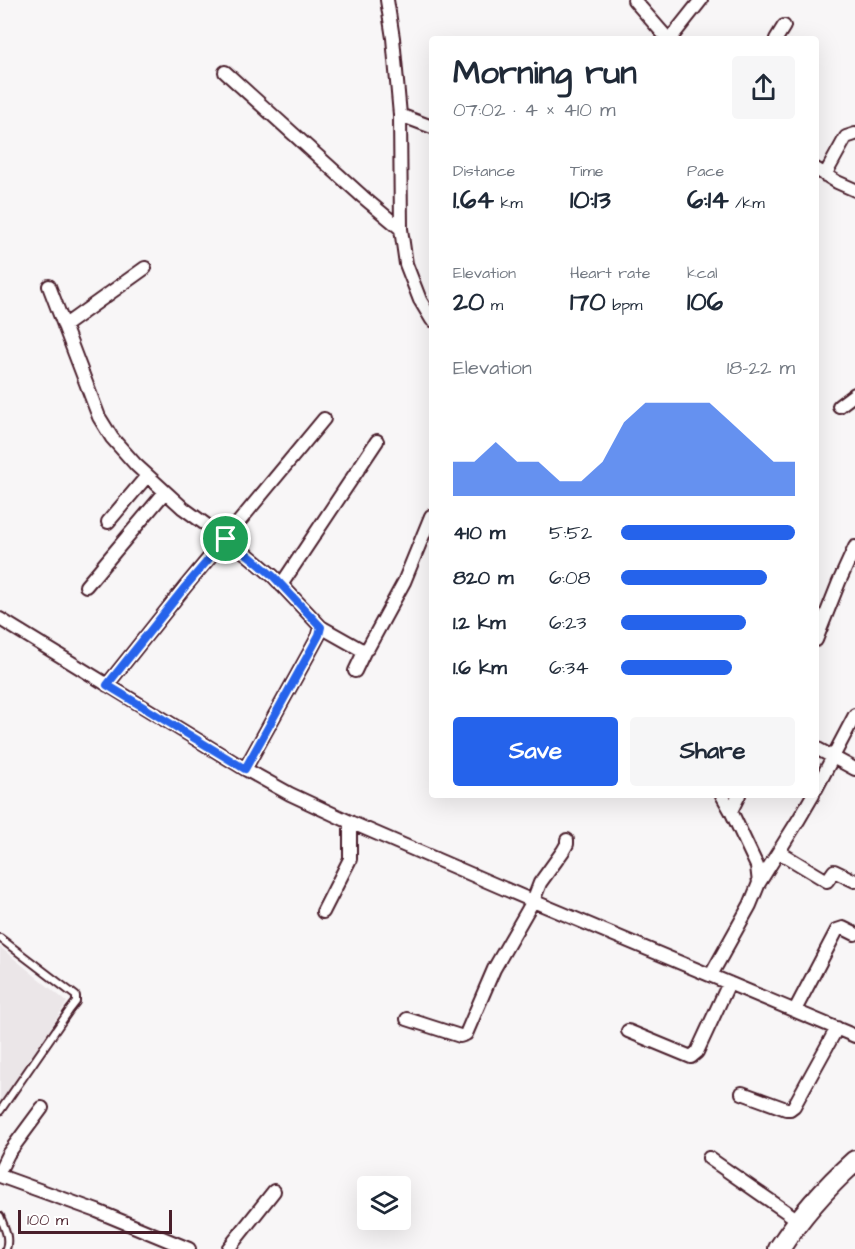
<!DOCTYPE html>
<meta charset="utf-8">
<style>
:root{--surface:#fff;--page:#f6f6f7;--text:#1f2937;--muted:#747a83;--accent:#2563eb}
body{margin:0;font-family:"Architects Daughter",sans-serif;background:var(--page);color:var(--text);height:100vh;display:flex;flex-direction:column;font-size:22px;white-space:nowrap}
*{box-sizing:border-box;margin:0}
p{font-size:20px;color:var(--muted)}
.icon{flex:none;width:33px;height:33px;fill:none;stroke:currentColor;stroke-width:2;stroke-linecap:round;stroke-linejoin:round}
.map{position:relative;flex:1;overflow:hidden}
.panel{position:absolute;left:429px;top:36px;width:390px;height:762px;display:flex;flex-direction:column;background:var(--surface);border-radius:6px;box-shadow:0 6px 24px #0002}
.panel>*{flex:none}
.tools{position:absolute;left:357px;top:1176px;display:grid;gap:12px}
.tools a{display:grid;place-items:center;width:54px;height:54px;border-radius:6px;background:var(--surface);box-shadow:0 6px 24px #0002;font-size:30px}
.scale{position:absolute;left:18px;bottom:15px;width:154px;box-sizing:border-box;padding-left:6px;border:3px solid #4a1f2b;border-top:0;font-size:16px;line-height:21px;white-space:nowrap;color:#4a1f2b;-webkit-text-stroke:4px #fff;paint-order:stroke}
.pin{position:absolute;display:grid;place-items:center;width:51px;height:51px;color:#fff;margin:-26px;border:3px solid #fff;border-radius:50%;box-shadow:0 2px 6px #0007}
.round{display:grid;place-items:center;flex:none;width:63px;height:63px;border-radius:6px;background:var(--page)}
.head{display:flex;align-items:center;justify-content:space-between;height:102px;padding:0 24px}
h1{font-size:33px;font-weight:700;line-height:45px}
.metrics{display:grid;grid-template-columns:repeat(3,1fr);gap:9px;height:102px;padding:6px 24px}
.metrics div{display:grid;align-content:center}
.metrics b{font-size:26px;font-weight:700}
.metrics small{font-size:16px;font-weight:400}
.metrics p{font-size:16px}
.chart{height:168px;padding:12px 24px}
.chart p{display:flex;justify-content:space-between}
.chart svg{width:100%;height:108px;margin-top:6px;fill:var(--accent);opacity:.7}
.cta{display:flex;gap:12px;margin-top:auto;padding:12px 24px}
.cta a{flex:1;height:69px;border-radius:6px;background:var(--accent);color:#fff;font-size:24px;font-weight:700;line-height:69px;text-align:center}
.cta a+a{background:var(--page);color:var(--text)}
ul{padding:0 24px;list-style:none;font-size:20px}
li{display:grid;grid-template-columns:96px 72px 1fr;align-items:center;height:45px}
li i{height:15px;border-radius:8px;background:var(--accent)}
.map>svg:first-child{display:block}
.built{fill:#ebe6e8}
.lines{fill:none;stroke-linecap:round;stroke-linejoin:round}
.service-casing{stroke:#4a1f2b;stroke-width:10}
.minor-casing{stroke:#4a1f2b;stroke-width:16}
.trunk-casing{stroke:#4a1f2b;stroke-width:24}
.service{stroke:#fff;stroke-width:6}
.minor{stroke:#fff;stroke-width:12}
.trunk{stroke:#fff;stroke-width:20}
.route-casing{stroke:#fff;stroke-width:12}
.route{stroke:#2563eb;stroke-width:8}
</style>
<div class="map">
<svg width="855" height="1249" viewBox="0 0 855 1249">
<rect width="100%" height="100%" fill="#f8f6f7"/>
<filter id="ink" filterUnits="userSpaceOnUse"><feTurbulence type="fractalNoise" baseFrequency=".0167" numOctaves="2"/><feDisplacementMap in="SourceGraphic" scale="12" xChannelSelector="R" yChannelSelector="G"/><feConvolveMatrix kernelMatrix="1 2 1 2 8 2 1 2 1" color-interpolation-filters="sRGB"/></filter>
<g filter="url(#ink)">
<path class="built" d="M0 947 67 1002 0 1109Z"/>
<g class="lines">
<defs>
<path id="service" d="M0 938 76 996V1002L69 1011 0 1111
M0 1216C4 1227 10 1237 6 1249"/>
<path id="minor" d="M387 0 393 38 400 115 401 229 406 264 420 300 432 320
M634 0 668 39
M670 39 701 0
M776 39 784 26
M225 72 363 197 401 229
M400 115 432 127
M816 169 837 182 855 190
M825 175 846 137 855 134
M49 286 99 417 112 438 136 465 183 508 248 555 273 576 321 627 319 635 312 648 245 769
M64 326 145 268
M839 406 855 394
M108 522 147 476
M281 585 377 441
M86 586 165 492
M0 619 245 769 290 794 350 822 533 901 855 1036
M321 627 360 649 365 650 368 648 404 582 431 516
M816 640 839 582 855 547
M355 671 365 650
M107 685 185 587 324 419
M816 748 855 769
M816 789 855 715
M731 811 739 795
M779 852 827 881 834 871 855 881
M759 883 799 819 813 795
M323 912 350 859V822
M711 975 750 905 759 883 757 866 731 811 722 795
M795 1010 837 930 843 928 855 934
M407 1019 460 1036 466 1034 494 969 533 901 540 883 563 851 567 844V840
M628 1031 691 1057 697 1052 729 983
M742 1093 786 1109H790L794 1106 837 1028
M709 1158 798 1220
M0 1170 8 1154 42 1108
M0 1176 97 1211 189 1249
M228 1249 274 1191"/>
<path id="trunk" d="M779 1249C801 1215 825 1188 855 1161"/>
</defs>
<use href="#service" class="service-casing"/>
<use href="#minor" class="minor-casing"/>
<use href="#trunk" class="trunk-casing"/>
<use href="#service" class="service"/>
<use href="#minor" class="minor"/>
<use href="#trunk" class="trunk"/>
</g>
</g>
<g class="lines" filter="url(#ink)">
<defs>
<path id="route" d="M226 539 248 555 273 576 321 627 319 635 312 648 245 769 107 685 185 587Z"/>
</defs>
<use href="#route" class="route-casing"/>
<use href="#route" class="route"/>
</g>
</svg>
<div class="tools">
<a><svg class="icon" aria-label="layers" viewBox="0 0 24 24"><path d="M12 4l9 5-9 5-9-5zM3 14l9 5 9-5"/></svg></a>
</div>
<div class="scale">100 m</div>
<div class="pin" style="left:226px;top:539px;background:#1e9e55"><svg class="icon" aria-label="arrive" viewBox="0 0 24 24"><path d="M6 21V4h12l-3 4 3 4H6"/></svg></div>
<section class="panel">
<div class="head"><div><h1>Morning run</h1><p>07:02 · 4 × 410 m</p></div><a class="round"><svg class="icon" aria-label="share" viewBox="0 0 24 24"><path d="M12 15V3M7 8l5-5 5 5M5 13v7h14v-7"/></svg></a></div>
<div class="metrics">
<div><p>Distance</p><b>1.64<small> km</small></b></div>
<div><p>Time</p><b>10:13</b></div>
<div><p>Pace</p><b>6:14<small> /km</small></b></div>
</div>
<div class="metrics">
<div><p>Elevation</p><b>20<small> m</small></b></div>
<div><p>Heart rate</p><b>170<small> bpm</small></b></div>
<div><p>kcal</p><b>106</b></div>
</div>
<div class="chart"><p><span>Elevation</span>18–22 m</p>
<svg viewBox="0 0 160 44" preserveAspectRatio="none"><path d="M0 44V30L10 30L20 22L30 30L40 30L50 38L60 38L70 30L80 14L90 6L100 6L110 6L120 6L130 14L140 22L150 30L160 30V44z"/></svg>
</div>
<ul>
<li><b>410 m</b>5:52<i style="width:100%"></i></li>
<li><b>820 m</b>6:08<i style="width:84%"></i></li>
<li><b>1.2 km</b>6:23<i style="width:72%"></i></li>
<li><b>1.6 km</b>6:34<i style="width:64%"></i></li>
</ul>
<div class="cta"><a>Save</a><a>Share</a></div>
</section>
</div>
